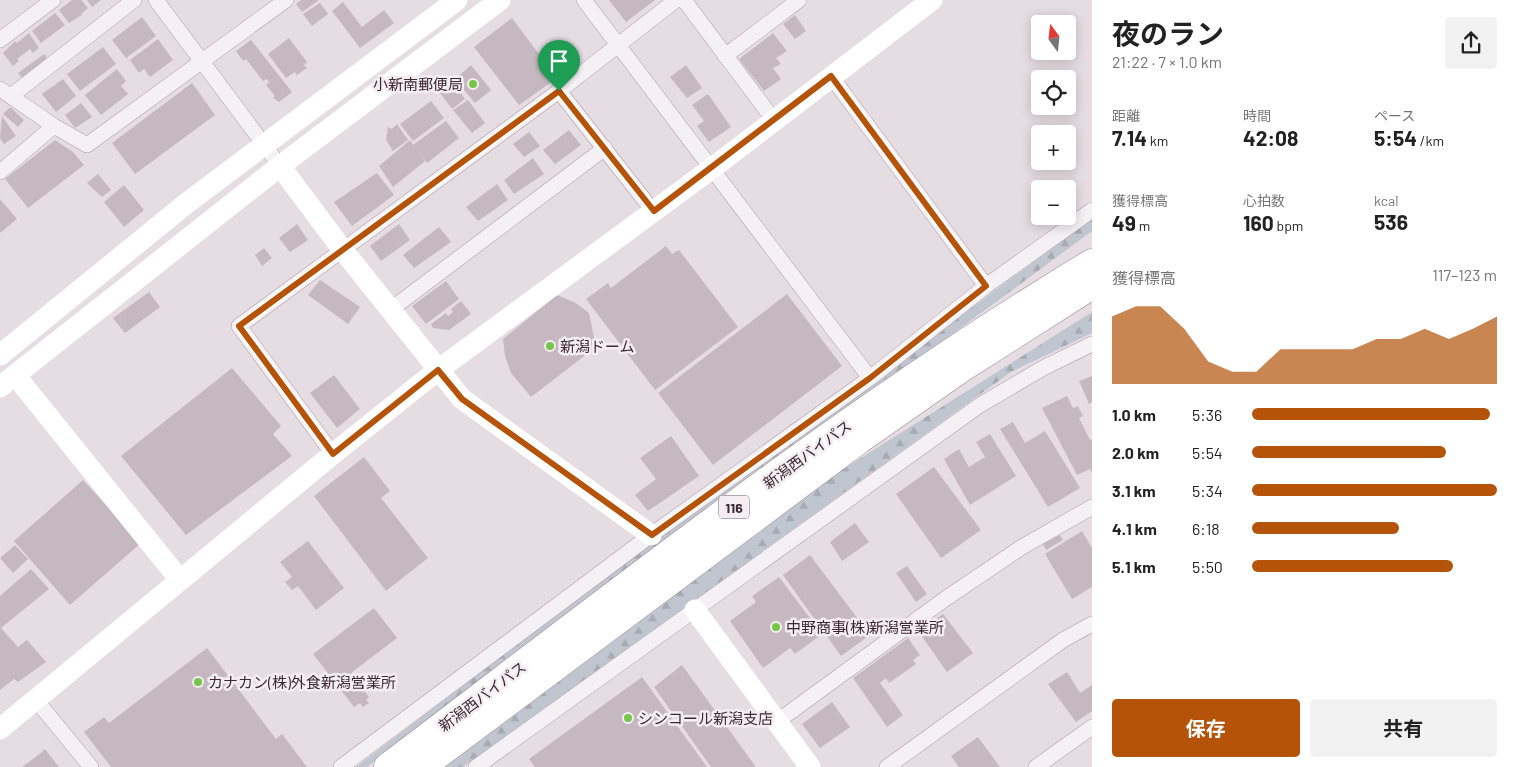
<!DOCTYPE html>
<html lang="ja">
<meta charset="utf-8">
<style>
:root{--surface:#fff;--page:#f2f2f2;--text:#222;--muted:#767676;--accent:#b45309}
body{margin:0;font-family:Barlow,"Noto Sans JP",sans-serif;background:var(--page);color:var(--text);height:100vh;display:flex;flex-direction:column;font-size:19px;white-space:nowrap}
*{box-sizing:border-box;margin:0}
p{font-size:16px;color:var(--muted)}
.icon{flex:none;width:28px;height:28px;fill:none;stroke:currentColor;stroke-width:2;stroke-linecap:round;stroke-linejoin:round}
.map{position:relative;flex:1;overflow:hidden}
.side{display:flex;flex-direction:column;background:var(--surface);width:425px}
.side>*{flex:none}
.needle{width:32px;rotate:345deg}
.fabs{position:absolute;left:1031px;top:15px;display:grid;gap:10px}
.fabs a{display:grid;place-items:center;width:45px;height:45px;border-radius:5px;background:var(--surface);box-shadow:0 2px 12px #0003;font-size:25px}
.pin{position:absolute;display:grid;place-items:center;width:42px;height:42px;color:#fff;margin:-51px -21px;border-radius:50% 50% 50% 0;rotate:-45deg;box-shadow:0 0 5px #0007}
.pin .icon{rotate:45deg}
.round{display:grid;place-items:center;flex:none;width:52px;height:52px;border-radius:5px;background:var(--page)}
.overview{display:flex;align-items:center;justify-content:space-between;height:85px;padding:0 20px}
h1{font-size:28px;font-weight:700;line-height:38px}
.stats{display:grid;grid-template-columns:repeat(3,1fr);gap:8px;height:85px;padding:5px 20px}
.stats div{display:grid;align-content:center}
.stats b{font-size:21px;font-weight:700}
.stats small{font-size:14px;font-weight:400}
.stats p{font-size:14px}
.chart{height:140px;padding:10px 20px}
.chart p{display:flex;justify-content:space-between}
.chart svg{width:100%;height:90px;margin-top:5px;fill:var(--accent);opacity:.7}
.primary-button{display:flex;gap:10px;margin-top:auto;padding:10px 20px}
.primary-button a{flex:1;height:58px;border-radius:5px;background:var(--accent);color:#fff;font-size:20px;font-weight:700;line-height:58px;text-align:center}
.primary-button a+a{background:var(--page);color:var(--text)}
ul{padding:0 20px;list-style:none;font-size:16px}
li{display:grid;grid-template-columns:80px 60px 1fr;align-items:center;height:38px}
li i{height:12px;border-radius:6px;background:var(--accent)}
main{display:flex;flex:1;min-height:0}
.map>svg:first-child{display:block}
.forest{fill:url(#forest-firs)}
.building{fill:#c6b8c0}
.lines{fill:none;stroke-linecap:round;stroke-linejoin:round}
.street-casing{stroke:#ac9fa7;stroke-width:16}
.highway-casing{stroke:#9c8693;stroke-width:29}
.street{stroke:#f5f0f3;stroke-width:15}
.secondary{stroke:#fff;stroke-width:21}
.highway{stroke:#fff;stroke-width:28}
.route-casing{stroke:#fff;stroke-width:10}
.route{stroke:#b45309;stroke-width:6}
.poi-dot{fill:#73c648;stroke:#f4edf1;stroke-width:2}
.labels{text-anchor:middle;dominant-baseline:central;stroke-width:5;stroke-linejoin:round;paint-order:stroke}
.shield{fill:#f4edf1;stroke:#73636c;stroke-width:1}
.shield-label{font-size:14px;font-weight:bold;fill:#3c2833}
.poi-label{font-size:15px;fill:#3c2833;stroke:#f4edf1;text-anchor:start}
.street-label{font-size:15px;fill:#3c2833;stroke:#f4edf1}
</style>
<main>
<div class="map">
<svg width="1092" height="767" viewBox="0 0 1092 767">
<defs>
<pattern id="forest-firs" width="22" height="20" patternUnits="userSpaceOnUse" patternTransform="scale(1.25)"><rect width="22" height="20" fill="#bfc6d0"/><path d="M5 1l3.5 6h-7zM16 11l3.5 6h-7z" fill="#a5aab3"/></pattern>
</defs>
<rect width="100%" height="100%" fill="#e6dde3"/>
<path class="forest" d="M1092 219V231L916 361 727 493 676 536 367 767H356L607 576Z
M1092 312V333L1011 372 463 767H444L712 563 759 533 796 499Z"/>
<path class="building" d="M72 0H81L88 8 81 14 82 15 69 23 59 10Z
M87 0H101L92 7Z
M301 0H319L302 12 296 4Z
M609 0H655L626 22Z
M343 2 362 27 384 10 394 23 360 48 332 11Z
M320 3 328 14 312 26 303 14Z
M55 13 65 25 41 43 32 31Z
M795 15 806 31 795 39 783 24Z
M142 17 156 36 126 58 112 40Z
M512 18 557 78 519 105 474 47Z
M29 33 39 48 33 53 30 49 17 59 19 61 13 66 3 53 15 41 17 43Z
M773 33 787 51 776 58 781 64 773 68 781 79 764 91 739 59Z
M289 38 307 62 304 65 307 68 297 75 295 72 286 78 268 54Z
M158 39 173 60 150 77 144 69 139 73 130 60Z
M251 40 292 92 279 102 273 98 275 96 266 85 269 82 267 79 263 81 246 59 243 61 236 51Z
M103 47 116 64 80 91 67 74Z
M44 54 47 58 22 78 18 73Z
M471 65 491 90 475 103 455 79Z
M686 65 702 88 687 98 670 77Z
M117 69 126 81 121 86 128 94 101 115 85 95Z
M448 75 465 99 452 109 435 86Z
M63 79 76 96 56 112 42 94Z
M192 83 215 115 135 174 112 143Z
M708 94 731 127 709 142 697 126 704 121 692 105Z
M468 100 485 123 472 133 453 110Z
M431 101 444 118 413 141 400 124Z
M81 103 92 117 75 128 65 115Z
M10 107 24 120 18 127 3 114Z
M2 116 16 136 4 144 0 138Z
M446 121 459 138 427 163 416 148 425 161 393 187 379 166 410 140 413 145Z
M397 124 408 140 393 151 386 140 388 127 392 129Z
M569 130 581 145 555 164 543 150Z
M529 132 540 146 524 157 513 144Z
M55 140 73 152 84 165 28 208 5 179Z
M533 158 544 174 514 194 504 180Z
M377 173 394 195 352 226 334 202Z
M98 174 111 190 102 197 87 183Z
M497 184 508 200 478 221 466 207Z
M124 185 144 210 124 227 104 202Z
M0 199 17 219 0 233Z
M297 224 308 240 290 252 279 238Z
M399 224 410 240 381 261 370 246Z
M439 227 451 242 414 268 403 255Z
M666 246 672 254 679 250 738 327 655 390 586 299 608 283 611 288Z
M264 248 272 258 262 266 255 255Z
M320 280 360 307 348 324 308 295Z
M446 281 459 299 426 324 412 306Z
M149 292 160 307 125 333 113 318Z
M787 294 842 366 713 465 658 393Z
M557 295 576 303 589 313 596 347 531 397 511 373 505 356 503 339Z
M461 301 471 314 449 330 433 328 431 324 446 313 448 316 453 312 451 309Z
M232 368 281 426 273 434 292 456 186 535 121 456Z
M334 375 360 409 337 428 310 393Z
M1092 376V402L1089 404 1079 381Z
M1067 396 1073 408 1078 406 1083 416 1079 418 1090 440 1092 439V473L1090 469 1077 475 1042 408Z
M1013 422 1025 443 1045 431 1080 488 1048 507 1000 429Z
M990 434 1016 476 970 505 944 459 959 449 969 467 985 457 976 442Z
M671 436 699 476 648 511 635 495 656 479 640 458Z
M364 457 390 491 381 498 428 558 386 591 314 496Z
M934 467 981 530 941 558 896 494Z
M83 480 141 543 70 605 14 541Z
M855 523 869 542 842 561 830 542Z
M1082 531 1092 548V587L1072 599 1045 554Z
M1060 535 1063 540 1046 550 1043 544Z
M308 541 344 588 316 610 298 586 292 590 285 582 292 577 280 562Z
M15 545 28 559 13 573 0 558Z
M810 555 870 635 841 656 783 575Z
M907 566 927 594 916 602 896 573Z
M31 569 49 589 1 628 18 647 27 640 46 662 18 682 14 679 0 690V596Z
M779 577 822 634 795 654 790 648 763 668 730 621 756 602 752 596Z
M374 608 397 638 351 673 369 697 366 700 369 703 363 707 360 703 354 707 313 654Z
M943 614 973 653 947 672 918 631Z
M908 638 920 655 913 660 916 664 889 683 886 678 880 683 903 715 887 727 853 678Z
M207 648 276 739 282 734 307 767H111L84 732 104 717 109 723Z
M682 665 756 767H711L654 687Z
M1067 672 1080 693 1092 685V711L1076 722 1048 684Z
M642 677 707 767H535L529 759Z
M832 702 850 727 820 748 802 724Z
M978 737 1000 767H959L951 756Z
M45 749 59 767H22L41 753Z"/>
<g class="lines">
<defs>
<path id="street" d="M156 0 280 166
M584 0 870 378
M684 0 773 119
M0 40 53 0
M725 56 799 0
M831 76 986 286
M0 89 54 126 87 145 286 0
M559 91 653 211
M11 96 134 0
M0 172 54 126
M390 310 605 148
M333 454 239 326 559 91 676 0
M36 700 91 767
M778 721 945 599 1022 547 1092 507
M341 767 651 535 870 378 986 286 1092 210
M476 767 980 405 1043 368 1092 344
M887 767 1063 640 1092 624
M1036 767 1092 727"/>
<path id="highway" d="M388 767C618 593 845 412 1092 263
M421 767 860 439 960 369 1092 285"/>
</defs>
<use href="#street" class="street-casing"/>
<use href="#highway" class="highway-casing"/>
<use href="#street" class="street"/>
<path class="secondary" d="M280 166 342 249 462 399 651 535
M0 355 187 203 457 0
M15 375 180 580
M0 387 280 166 500 0
M695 610 810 767
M0 729 333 454 438 370 711 169 932 0"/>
<use href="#highway" class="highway"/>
</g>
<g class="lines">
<defs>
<path id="route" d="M831 76 986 286 870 378 652 535 462 399 438 370 333 454 239 326 559 91 654 211Z"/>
</defs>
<use href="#route" class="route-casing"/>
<use href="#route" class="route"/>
</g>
<g class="poi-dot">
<circle cx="473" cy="84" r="5"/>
<circle cx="550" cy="346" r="5"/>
<circle cx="776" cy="627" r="5"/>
<circle cx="198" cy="682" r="5"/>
<circle cx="628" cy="718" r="5"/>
</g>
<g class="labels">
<rect class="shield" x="719" y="495.5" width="30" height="23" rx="4"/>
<g class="shield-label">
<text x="734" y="507">116</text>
</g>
<g class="poi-label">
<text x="463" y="84" text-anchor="end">小新南郵便局</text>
<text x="560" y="346">新潟ドーム</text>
<text x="786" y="627">中野商事(株)新潟営業所</text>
<text x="208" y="682">カナカン(株)外食新潟営業所</text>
<text x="638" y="718">シンコール新潟支店</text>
</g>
<g class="street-label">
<text transform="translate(807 454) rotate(-36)">新潟西バイパス</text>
<text transform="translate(482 696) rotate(-37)">新潟西バイパス</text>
</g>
</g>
</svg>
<div class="fabs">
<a><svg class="needle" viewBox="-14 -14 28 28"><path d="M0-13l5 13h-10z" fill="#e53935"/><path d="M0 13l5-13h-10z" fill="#767676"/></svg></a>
<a><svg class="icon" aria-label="locate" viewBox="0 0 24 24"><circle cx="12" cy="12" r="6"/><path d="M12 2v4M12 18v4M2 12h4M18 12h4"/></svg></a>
<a>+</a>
<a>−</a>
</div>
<div class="pin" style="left:559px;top:91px;background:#1e9e55"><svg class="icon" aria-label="arrive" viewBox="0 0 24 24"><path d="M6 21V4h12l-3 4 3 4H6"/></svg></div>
</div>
<section class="side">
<div class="overview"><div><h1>夜のラン</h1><p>21:22 · 7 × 1.0 km</p></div><a class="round"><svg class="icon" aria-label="share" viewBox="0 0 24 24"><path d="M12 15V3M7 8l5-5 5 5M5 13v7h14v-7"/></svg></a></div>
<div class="stats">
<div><p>距離</p><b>7.14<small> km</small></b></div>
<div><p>時間</p><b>42:08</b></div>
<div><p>ペース</p><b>5:54<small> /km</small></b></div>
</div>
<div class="stats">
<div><p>獲得標高</p><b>49<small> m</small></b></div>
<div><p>心拍数</p><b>160<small> bpm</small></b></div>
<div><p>kcal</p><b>536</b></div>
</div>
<div class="chart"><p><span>獲得標高</span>117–123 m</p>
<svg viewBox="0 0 160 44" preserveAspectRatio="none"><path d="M0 44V11L10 6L20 6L30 17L40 33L50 38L60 38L70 27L80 27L90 27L100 27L110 22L120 22L130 17L140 22L150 17L160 11V44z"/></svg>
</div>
<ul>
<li><b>1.0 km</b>5:36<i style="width:97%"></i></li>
<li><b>2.0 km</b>5:54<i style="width:79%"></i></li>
<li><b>3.1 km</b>5:34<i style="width:100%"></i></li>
<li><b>4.1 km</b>6:18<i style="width:60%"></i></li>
<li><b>5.1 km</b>5:50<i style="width:82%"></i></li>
</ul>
<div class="primary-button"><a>保存</a><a>共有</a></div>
</section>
</main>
